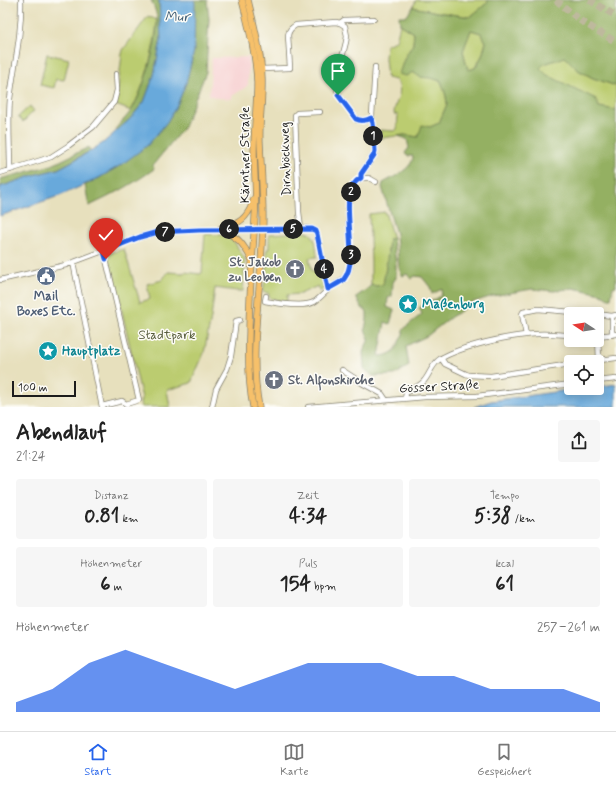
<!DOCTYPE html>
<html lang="de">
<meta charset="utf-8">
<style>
:root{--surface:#fff;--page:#f6f6f6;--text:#222;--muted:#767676;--line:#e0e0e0;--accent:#2563eb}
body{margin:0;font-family:Mynerve,sans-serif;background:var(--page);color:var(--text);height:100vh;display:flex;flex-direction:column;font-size:15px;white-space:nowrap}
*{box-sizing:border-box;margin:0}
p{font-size:13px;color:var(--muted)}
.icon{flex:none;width:22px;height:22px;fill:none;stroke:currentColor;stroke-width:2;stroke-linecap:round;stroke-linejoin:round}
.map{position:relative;height:407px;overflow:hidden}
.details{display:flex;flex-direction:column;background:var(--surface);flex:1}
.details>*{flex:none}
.needle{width:26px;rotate:282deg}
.buttons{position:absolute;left:564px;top:307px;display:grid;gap:8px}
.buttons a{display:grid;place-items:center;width:40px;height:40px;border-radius:4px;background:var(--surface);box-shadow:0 2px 10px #0003;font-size:20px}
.scale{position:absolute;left:12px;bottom:10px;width:64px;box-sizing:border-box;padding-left:4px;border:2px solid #1c1c1c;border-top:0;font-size:11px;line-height:14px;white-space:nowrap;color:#1c1c1c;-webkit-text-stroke:3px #fdfcf7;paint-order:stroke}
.pin{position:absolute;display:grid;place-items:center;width:34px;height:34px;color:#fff;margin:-41px -17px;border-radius:50% 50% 50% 0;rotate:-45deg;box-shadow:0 0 4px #0007}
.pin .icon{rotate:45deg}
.km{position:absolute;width:20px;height:20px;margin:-10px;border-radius:50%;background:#222;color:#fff;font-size:11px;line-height:20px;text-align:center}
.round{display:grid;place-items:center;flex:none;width:42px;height:42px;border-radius:4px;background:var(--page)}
.head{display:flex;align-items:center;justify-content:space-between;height:68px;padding:0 16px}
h1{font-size:22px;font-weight:800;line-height:30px}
.stats{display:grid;grid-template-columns:repeat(3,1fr);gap:6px;height:68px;padding:4px 16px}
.stats div{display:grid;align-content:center;border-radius:4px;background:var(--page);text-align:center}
.stats b{font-size:20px;font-weight:800}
.stats small{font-size:11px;font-weight:400}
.stats p{font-size:11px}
.chart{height:112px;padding:8px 16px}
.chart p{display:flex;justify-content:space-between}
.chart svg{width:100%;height:72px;margin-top:4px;fill:var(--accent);opacity:.7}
.tab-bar{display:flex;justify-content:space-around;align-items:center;height:56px;border-top:1px solid var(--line);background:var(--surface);font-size:11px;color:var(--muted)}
.tab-bar a{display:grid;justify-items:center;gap:2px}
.tab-bar .current{color:var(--accent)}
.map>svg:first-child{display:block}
.built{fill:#f7cfd0}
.green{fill:#bbcc6f;stroke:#6c7446}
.forest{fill:#94b062;stroke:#58663f;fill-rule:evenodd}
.water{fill:#67a9db;stroke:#42627c}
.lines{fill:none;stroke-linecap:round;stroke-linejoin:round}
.highway-tunnel{stroke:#beb99d;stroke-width:7;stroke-dasharray:7 3.5;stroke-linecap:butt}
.minor-casing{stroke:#827e6c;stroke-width:6}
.major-casing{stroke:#827e6c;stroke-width:7}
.minor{stroke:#fff;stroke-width:4.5}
.major{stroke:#f6c06b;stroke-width:5.5}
.route-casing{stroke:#fff;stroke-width:8}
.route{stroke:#2563eb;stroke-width:5}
.labels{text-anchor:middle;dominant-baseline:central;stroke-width:3;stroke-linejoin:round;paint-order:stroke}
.street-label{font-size:13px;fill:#1c1c1c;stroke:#fdfcf7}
.worship-label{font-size:13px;font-weight:bold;fill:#5b616d;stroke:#fdfcf7;text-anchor:end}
.service-label{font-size:13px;font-weight:bold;fill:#4e5e75;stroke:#fdfcf7}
.culture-label{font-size:13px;font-weight:bold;fill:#0d838f;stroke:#fdfcf7;text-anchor:start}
.park-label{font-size:13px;fill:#545a39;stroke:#fdfcf7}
.water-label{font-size:14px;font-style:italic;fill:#3e5b72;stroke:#fdfcf7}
</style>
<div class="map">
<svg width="616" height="407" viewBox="0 0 616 407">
<rect width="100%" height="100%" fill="#fdfcf7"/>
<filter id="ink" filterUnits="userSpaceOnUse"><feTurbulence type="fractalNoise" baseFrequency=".025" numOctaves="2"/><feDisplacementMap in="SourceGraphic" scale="8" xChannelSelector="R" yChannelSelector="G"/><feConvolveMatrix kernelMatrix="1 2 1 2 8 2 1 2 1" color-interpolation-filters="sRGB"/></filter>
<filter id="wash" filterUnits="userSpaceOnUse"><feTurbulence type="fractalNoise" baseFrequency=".012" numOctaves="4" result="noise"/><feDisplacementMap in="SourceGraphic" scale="16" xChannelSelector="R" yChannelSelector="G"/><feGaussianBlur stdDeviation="0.9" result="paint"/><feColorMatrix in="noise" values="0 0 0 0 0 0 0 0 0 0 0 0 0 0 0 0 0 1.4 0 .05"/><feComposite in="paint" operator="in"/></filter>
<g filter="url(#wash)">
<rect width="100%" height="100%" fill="#e7e0bd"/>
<path class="built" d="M249 57 248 85 243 89 232 96V99L217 98 209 95 212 58Z"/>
<path class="green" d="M416 0H488L487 3 470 17 437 12 413 7Z
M148 16 157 20C155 48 145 86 131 111L116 105 122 54 123 50Z
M400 24 414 33 413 44 404 59 413 72 420 77H430L441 81 446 96 447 104 439 123 430 127 418 137 404 135 382 138 380 130 395 131 397 129 398 115 394 114C394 105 402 94 399 86 399 84 397 82 396 80L387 78 385 58 386 45 396 41Z
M471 30 481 33 486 42 482 56 474 69 468 70 463 51Z
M47 54 69 59 64 80 56 79 54 88 40 85Z
M565 57 578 70 593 78 616 86V110L599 107 547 75 540 68 544 64Z
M30 106 34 111 23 122 18 117Z
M385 212 393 238 389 239 387 261 383 285 374 286 371 285V261L369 214Z
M307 232C317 235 316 248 317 257L309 258 312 271 319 270 323 283V289L320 292 318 286 300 294 287 295V302L270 298 268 293 263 292 268 261 266 254 267 249H269V234Z
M205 234 221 235 233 240 245 259 243 291H237L215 288 211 318 204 353 191 383 167 390 170 407H141L140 402 142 398 113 273 111 274 106 256 108 254 124 249 140 302 150 299 147 284 162 280 168 272 183 273 185 272 200 274 202 273Z"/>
<path class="forest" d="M151 0H159L161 40 154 75 144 102 130 119 117 131 116 128C121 122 128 116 132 109 143 92 158 41 157 21 157 13 154 7 151 0Z
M194 0H207L209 19 206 72 184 127 153 165 154 169C133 184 113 195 89 206L85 185 99 178 121 165 167 122 178 103 186 83 194 51Z
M488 0H616V86L593 78 578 70 565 57 544 64 540 68 547 75 596 99 599 107 616 110V286L613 287 611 298H608L602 294 573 288 554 291 532 289 493 296 467 304 461 311 451 317 427 336 406 346 409 366 394 375 373 376 364 369 363 352 369 339 365 329 367 319V312L361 307 356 297 367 289 371 285 374 286 383 285 387 261 389 239 393 238 396 264V278L393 282 392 296 388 298 387 307 394 310 390 324 385 322 379 356C386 356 395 353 398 345 401 338 399 340 404 333L402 331C408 324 415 320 422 314L419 308 441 296 442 289 432 294 430 287 422 277 415 276 411 279 407 274 402 276 399 268 396 234 382 187 383 183C393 177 413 169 413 156H407L405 153 409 148 407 139 398 136 404 135 418 137 422 125 430 127 439 123 447 104 446 96 441 81 430 78 420 77 413 72 406 76 399 74 404 59 413 44 414 33 400 24 399 16H407L410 11 413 7 437 12 470 17 487 3ZM471 30 481 33 486 42 482 56 475 68 468 70 463 51Z
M89 147 90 151 58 169 34 175 0 187V179L52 165Z"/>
<path class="water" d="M159 0H194L195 3 194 51 186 83 178 103 167 122 148 145 121 165 99 178 62 195 0 216V187L34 175 58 169 82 156 103 143 130 119 144 102 154 75 161 40Z
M616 384V407H474L491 401 575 389 597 388V387Z"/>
</g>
<g filter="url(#ink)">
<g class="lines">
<path class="highway-tunnel" d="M556 0 581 21 616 42
M589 0 616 16"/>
<defs>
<path id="minor" d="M340 23 345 26 347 36 346 42 343 54 336 68V86L339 96 357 120H369L372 116 375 67
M261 69 290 68 288 35C289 30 291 28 296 25L336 22 340 23 344 20 374 19
M10 170C10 147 8 121 10 99 14 66 22 33 21 0
M0 173 51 157 68 146 93 127 114 102 117 90 116 74
M361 178V174L375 153 373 123 371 119
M301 228 299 212 295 115 297 113 320 112
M73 262 102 407
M0 280 66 265 140 237 159 232 197 230H268L304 228 312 229 316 231 328 289
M266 296 265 301C277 303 303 308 314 302 319 299 323 294 328 290 335 283 343 283 348 272 351 265 352 255 351 247 350 230 341 188 361 178H369L376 182
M597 314 612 316 616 315
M612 316V335
M526 335 522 314 523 312 538 309 595 314
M597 336 616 334
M598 336 599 360
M441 358 445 364 466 374 469 375 491 376 571 364
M584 362 616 358
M342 370 362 383 382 394 386 400
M597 381 616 379
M405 399 406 393C411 389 419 387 424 381 430 374 432 364 440 359 461 346 512 335 537 334 549 333 560 335 571 335
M102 406 122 401 126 404 139 400 104 251
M212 407 216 389 227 369 231 356 236 321 240 320
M308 407 425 397 477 396 571 384"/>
<path id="major" d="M242 0C249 28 256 55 257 83 257 106 254 128 254 150 254 172 257 194 255 217 253 255 249 293 249 332 248 357 248 382 253 407
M248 0C254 25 261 51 262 77 263 99 259 120 260 141 261 166 263 191 263 217 263 232 262 247 261 262 258 311 250 358 259 407
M220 229C233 225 243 223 250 209 252 205 253 201 255 197
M220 229C239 238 242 242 252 260"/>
</defs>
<use href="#minor" class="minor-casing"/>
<use href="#major" class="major-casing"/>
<use href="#minor" class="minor"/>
<use href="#major" class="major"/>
</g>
</g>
<g class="lines" filter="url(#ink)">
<defs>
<path id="route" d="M106 259 104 251 140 237 158 232 199 230 312 229 316 231 317 234 328 289C333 286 340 283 344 279 363 254 333 191 361 178V174L374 155 375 151 373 123 371 118C367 121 360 121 356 119L338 95"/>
</defs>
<use href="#route" class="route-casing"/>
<use href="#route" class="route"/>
</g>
<defs>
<symbol id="church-disc" viewBox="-11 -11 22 22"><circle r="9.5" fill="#6b7280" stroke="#fdfcf7"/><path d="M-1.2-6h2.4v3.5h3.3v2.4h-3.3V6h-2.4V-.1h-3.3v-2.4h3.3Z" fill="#fff"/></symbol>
<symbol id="civic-disc" viewBox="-11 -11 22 22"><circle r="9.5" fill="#5c6f8a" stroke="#fdfcf7"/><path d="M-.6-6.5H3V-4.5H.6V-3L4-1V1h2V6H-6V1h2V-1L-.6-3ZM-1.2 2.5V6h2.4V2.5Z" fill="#fff"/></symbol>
<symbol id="sight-disc" viewBox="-11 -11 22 22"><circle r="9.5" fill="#0f9aa8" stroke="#fdfcf7"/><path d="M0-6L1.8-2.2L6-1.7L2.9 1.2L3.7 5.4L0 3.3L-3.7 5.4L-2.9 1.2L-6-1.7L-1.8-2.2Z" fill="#fff"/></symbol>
</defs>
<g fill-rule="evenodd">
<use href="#church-disc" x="284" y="258" width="22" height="22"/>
<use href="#civic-disc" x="35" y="265" width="22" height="22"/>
<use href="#sight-disc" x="397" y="293" width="22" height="22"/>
<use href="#sight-disc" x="37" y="340" width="22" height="22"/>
<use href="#church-disc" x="263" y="369" width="22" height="22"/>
</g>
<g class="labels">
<g class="street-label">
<text transform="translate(245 155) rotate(-90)">Kärntner Straße</text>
<text transform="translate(286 159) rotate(-92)">Dirnböckweg</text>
<text transform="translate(439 387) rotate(-3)">Gösser Straße</text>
</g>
<g class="worship-label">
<text x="281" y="262">St. Jakob<tspan x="281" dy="15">zu Leoben</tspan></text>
<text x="288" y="380" text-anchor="start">St. Alfonskirche</text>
</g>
<g class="service-label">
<text x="46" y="296">Mail<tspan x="46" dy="15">Boxes Etc.</tspan></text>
</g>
<g class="culture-label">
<text x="422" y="304">Maßenburg</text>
<text x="62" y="351">Hauptplatz</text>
</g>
<g class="park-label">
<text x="167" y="335">Stadtpark</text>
</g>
<g class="water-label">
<text x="177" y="17">Mur</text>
</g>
</g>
</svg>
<div class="buttons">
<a><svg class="needle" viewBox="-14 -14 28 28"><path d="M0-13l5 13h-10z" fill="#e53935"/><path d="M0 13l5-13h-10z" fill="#767676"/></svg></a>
<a><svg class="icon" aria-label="locate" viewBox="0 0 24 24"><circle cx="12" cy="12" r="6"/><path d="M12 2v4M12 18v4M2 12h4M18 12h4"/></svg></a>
</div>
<div class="scale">100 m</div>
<div class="pin" style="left:338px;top:95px;background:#1e9e55"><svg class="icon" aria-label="arrive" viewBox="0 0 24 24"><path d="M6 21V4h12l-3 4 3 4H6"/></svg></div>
<div class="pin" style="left:106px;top:259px;background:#d93025"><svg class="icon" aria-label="check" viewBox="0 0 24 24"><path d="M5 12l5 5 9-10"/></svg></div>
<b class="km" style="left:373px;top:136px">1</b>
<b class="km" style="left:351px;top:192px">2</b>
<b class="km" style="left:351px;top:255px">3</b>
<b class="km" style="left:324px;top:269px">4</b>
<b class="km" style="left:293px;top:229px">5</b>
<b class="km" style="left:229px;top:229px">6</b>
<b class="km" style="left:165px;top:232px">7</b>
</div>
<section class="details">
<div class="head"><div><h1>Abendlauf</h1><p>21:24</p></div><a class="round"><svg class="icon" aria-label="share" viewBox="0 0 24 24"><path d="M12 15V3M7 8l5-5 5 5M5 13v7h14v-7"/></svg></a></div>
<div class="stats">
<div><p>Distanz</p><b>0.81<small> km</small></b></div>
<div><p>Zeit</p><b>4:34</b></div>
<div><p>Tempo</p><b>5:38<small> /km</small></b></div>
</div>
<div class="stats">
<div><p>Höhenmeter</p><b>6<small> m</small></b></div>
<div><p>Puls</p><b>154<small> bpm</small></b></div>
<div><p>kcal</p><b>61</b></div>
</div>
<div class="chart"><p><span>Höhenmeter</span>257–261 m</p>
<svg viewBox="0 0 160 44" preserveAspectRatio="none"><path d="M0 44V38L10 30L20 14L30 6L40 14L50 22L60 30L70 22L80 14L90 14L100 14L110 22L120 22L130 30L140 30L150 30L160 38V44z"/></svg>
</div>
</section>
<nav class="tab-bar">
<a class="current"><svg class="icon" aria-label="home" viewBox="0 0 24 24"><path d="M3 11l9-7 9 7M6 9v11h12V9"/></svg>Start</a>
<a><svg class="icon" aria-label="map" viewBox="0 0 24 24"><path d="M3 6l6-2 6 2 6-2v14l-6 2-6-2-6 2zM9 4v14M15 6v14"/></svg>Karte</a>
<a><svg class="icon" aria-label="saved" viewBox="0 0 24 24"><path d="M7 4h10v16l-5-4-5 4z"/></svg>Gespeichert</a>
</nav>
